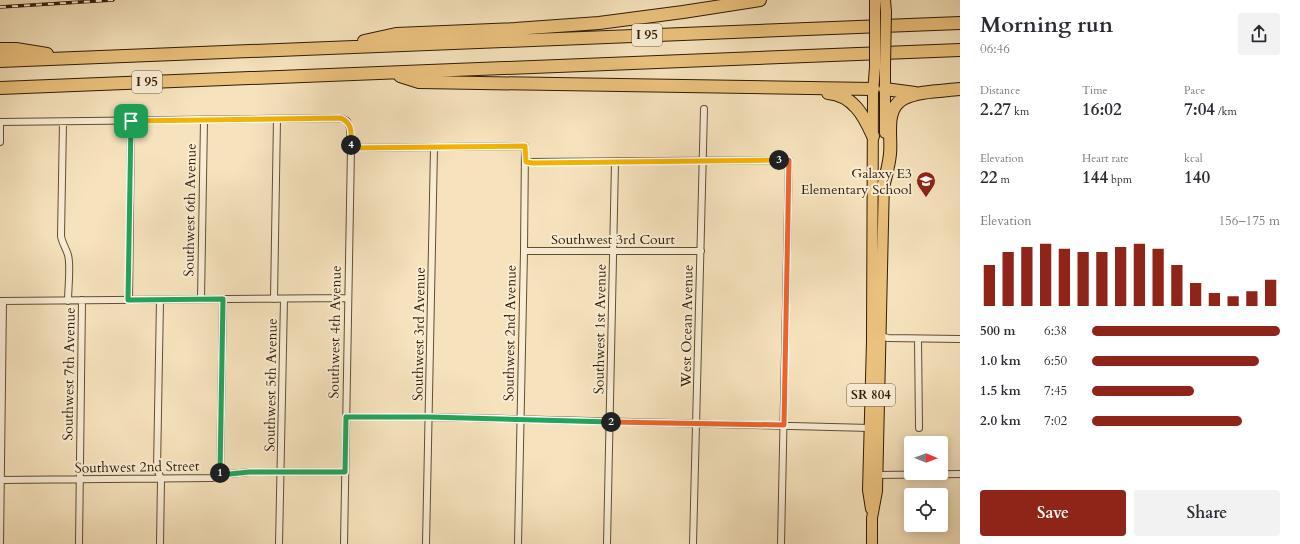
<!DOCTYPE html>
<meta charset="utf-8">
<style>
:root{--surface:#fff;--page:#f2f2f3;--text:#2b2b33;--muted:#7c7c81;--accent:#8f2418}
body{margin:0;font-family:Cardo,serif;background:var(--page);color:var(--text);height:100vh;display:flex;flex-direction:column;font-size:15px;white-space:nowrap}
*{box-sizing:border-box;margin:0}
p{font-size:13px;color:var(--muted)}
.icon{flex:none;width:22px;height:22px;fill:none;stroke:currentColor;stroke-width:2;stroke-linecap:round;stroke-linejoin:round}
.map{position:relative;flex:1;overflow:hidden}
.sheet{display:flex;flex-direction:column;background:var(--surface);width:340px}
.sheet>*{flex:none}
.needle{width:26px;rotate:91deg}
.controls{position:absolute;left:904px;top:436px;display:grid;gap:8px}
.controls a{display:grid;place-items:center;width:44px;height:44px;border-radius:4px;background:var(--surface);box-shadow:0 2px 10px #0003;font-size:20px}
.pin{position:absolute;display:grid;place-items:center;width:34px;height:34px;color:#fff;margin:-17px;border-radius:8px;box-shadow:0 2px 6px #0006}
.km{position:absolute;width:20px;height:20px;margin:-10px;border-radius:50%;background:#222;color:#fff;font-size:11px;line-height:20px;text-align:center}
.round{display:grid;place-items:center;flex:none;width:42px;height:42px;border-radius:4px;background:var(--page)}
.summary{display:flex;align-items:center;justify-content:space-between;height:68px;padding:0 20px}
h1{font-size:22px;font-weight:600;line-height:30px}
.figures{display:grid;grid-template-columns:repeat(3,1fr);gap:6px;height:68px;padding:4px 20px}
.figures div{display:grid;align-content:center}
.figures b{font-size:17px;font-weight:600}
.figures small{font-size:11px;font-weight:400}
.figures p{font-size:11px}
.chart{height:112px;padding:8px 20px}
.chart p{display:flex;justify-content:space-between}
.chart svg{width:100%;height:72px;margin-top:4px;stroke:var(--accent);stroke-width:6}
.action{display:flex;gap:8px;margin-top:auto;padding:8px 20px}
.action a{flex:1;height:46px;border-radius:4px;background:var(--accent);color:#fff;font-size:16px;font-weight:600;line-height:46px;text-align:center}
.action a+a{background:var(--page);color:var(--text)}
ul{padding:0 20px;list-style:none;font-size:13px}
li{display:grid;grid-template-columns:64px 48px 1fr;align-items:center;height:30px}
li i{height:10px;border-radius:5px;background:var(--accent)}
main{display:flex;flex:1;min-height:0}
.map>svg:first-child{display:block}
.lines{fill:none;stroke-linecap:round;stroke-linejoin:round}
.minor-casing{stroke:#624d33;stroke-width:8}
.primary-casing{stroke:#301b05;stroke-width:12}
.motorway-casing{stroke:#301b05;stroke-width:14}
.minor{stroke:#f9edd4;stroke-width:6}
.primary{stroke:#ebc27e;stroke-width:10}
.motorway{stroke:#ebc27e;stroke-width:12}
.rail-casing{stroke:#301b05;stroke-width:3.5}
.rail{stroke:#f9edd4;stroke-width:2;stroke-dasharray:6;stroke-linecap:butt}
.primary-bridge-casing{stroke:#301b05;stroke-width:12;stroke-linecap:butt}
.primary-bridge{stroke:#ebc27e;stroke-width:10}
.split-1-casing{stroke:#fff;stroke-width:8}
.split-2-casing{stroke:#fff;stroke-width:8}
.split-3-casing{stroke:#fff;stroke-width:8}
.split-4-casing{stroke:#fff;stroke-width:8}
.split-5-casing{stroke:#fff;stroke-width:8}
.split-1{stroke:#22a559;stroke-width:5}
.split-2{stroke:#22a559;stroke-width:5}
.split-3{stroke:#f0652b;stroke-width:5}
.split-4{stroke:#f5b400;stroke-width:5}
.split-5{stroke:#f5b400;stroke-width:5}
.labels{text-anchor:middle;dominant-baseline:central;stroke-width:4;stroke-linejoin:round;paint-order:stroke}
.shield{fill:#f9edd4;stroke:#6c5a43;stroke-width:1}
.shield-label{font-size:13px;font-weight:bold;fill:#301b05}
.poi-label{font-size:14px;fill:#301b05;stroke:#f9edd4;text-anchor:end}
.street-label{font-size:14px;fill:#301b05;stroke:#f9edd4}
</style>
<main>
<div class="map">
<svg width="960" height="544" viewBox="0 0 960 544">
<rect width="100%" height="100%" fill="#f6e3bd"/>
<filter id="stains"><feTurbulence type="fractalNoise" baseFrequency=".005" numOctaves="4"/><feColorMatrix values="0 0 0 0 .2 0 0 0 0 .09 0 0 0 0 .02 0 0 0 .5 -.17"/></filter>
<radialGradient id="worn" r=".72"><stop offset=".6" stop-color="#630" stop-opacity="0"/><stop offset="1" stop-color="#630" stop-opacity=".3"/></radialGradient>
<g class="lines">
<defs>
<path id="minor" d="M0 122 341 118 347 121 350 128 351 148 344 544
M63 122 61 236C62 243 66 248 68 255 71 266 68 288 68 301
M0 142V122
M351 148 525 146 524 251 518 544
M525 162 789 160 781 544
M524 251H701
M201 299 204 120
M274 299 277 119
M129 300 131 121
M0 301 348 298
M881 336 888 338 960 339
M918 339 919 428
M346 417H429L870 428
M220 475 223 299
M877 475 960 474
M0 480 212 478 220 475 249 472H345
M0 544 3 301
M79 544 82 300
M160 544 161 479 157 469 160 300
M279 544 284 299
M426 544 434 148
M607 544 615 162
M693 544 704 109"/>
<path id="primary" d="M885 0 886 12
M875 12V0
M885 133V67
M871 509 868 490 872 341 873 93 875 67
M872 544V518L877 491 884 181"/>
<path id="motorway" d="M364 41 396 34 515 29 599 23 683 12 760 0
M0 49H16L47 54
M0 61 960 23
M400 76 419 82 873 89
M0 88 960 50
M885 89 915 93
M828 93C853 95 864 116 873 136
M883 187C886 176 889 165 890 154 892 136 884 110 903 99 917 91 943 91 960 89"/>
</defs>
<use href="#minor" class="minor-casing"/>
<use href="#primary" class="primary-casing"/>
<use href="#motorway" class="motorway-casing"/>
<use href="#minor" class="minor"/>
<use href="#primary" class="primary"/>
<use href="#motorway" class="motorway"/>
<defs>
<path id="rail" d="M0 7 113 0"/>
</defs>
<use href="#rail" class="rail-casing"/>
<use href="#rail" class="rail"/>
<defs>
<path id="primary-bridge" d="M875 67V12
M885 67 886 12"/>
</defs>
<use href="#primary-bridge" class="primary-bridge-casing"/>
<use href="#primary-bridge" class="primary-bridge"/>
</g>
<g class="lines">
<defs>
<path id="split-1" d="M131 121 128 300 223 299 220 473"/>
<path id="split-2" d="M220 473V475L249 472H345L346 417H429L611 422"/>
<path id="split-3" d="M611 422 784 425 789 160H779"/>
<path id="split-4" d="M351 145V148L525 146 526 162 533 163 779 160"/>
<path id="split-5" d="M131 121 341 118C353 124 351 132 351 145"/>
</defs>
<use href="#split-1" class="split-1-casing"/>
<use href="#split-2" class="split-2-casing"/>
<use href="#split-3" class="split-3-casing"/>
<use href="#split-4" class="split-4-casing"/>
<use href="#split-5" class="split-5-casing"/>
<use href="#split-1" class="split-1"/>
<use href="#split-2" class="split-2"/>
<use href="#split-3" class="split-3"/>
<use href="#split-4" class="split-4"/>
<use href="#split-5" class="split-5"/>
</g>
<defs>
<symbol id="school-pin" viewBox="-11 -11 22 30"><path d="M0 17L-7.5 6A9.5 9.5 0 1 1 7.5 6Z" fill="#8f2418" stroke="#f9edd4"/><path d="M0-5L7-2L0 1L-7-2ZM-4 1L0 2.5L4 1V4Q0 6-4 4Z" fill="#fff"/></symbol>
</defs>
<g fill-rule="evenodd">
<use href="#school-pin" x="915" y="170" width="22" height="30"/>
</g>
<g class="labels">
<g class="shield">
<rect x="632" y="24" width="30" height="22" rx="3"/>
<rect x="132" y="71" width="30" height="22" rx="3"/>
<rect x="847" y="384" width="48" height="22" rx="3"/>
</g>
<g class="shield-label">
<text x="647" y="35">I 95</text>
<text x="147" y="82">I 95</text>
<text x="871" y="395">SR 804</text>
</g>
<g class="poi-label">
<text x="912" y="173">Galaxy E3<tspan x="912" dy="16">Elementary School</tspan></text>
</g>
<g class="street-label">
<text transform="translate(190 210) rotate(-89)">Southwest 6th Avenue</text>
<text x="613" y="239">Southwest 3rd Court</text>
<text transform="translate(687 326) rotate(-89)">West Ocean Avenue</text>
<text transform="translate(600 329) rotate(-89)">Southwest 1st Avenue</text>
<text transform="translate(335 332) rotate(-89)">Southwest 4th Avenue</text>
<text transform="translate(510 333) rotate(-89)">Southwest 2nd Avenue</text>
<text transform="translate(419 334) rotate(-89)">Southwest 3rd Avenue</text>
<text transform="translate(69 374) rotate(-89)">Southwest 7th Avenue</text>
<text transform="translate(271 385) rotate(-89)">Southwest 5th Avenue</text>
<text transform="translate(137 467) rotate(-1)">Southwest 2nd Street</text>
</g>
</g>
<rect width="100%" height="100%" filter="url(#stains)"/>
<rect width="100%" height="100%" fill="url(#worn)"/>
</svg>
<div class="controls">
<a><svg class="needle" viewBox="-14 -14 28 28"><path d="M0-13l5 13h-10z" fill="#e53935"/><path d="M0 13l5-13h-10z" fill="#7c7c81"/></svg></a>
<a><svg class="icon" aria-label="locate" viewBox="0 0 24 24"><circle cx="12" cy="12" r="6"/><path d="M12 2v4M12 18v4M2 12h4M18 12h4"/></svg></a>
</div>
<div class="pin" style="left:131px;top:121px;background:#1e9e55"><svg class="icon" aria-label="arrive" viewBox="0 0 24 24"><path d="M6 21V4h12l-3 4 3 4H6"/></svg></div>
<b class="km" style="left:220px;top:473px">1</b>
<b class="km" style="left:611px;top:422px">2</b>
<b class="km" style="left:779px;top:160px">3</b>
<b class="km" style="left:351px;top:145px">4</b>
</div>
<section class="sheet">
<div class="summary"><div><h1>Morning run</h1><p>06:46</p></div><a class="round"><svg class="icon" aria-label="share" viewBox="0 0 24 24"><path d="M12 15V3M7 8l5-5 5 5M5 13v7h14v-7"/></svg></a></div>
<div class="figures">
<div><p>Distance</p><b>2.27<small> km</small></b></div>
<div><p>Time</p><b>16:02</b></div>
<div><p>Pace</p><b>7:04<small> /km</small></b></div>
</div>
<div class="figures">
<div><p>Elevation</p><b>22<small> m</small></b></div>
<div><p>Heart rate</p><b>144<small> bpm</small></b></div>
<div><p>kcal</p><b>140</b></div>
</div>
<div class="chart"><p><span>Elevation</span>156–175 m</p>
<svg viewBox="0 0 160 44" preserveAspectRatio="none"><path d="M5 44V19M15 44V11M25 44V8M35 44V6M45 44V9M55 44V11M65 44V11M75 44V8M85 44V6M95 44V9M105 44V19M115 44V30M125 44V36M135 44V38M145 44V35M155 44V28"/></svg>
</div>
<ul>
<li><b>500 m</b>6:38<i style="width:100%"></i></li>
<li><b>1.0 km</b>6:50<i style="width:89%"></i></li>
<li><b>1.5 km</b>7:45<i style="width:54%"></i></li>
<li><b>2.0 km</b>7:02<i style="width:80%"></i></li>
</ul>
<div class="action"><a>Save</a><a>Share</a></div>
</section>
</main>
